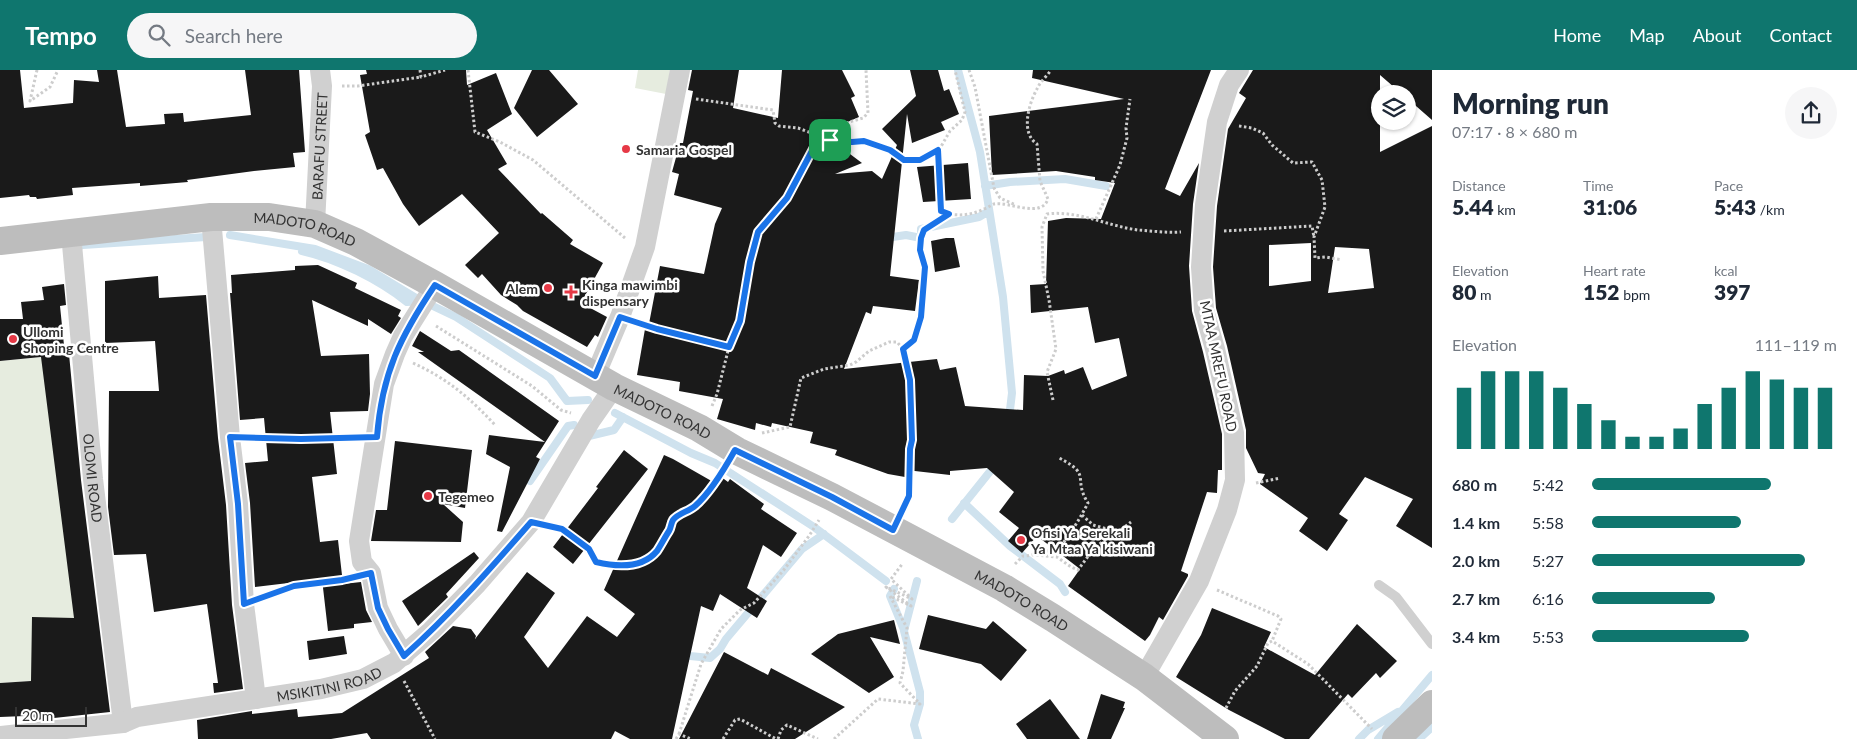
<!DOCTYPE html>
<meta charset="utf-8">
<style>
:root{--surface:#fff;--page:#f6f6f7;--text:#1f2937;--muted:#747a83;--accent:#0f766e}
body{margin:0;font-family:Lato,sans-serif;background:var(--page);color:var(--text);height:100vh;display:flex;flex-direction:column;font-size:19px;white-space:nowrap}
*{box-sizing:border-box;margin:0}
p{font-size:16px;color:var(--muted)}
.icon{flex:none;width:28px;height:28px;fill:none;stroke:currentColor;stroke-width:2;stroke-linecap:round;stroke-linejoin:round}
.map{position:relative;flex:1;overflow:hidden}
.panel{display:flex;flex-direction:column;background:var(--surface);width:425px}
.panel>*{flex:none}
.fabs{position:absolute;left:1371px;top:15px;display:grid;gap:10px}
.fabs a{display:grid;place-items:center;width:45px;height:45px;border-radius:50%;background:var(--surface);box-shadow:0 1px 4px #0004;font-size:25px}
.scale{position:absolute;left:15px;bottom:12px;width:72px;box-sizing:border-box;padding-left:5px;border:2px solid #333;border-top:0;font-size:14px;line-height:18px;white-space:nowrap;color:#333;-webkit-text-stroke:4px #fff;paint-order:stroke}
.pin{position:absolute;display:grid;place-items:center;width:42px;height:42px;color:#fff;margin:-21px;border-radius:10px;box-shadow:0 2px 8px #0006}
.round{display:grid;place-items:center;flex:none;width:52px;height:52px;border-radius:26px;background:var(--page)}
.headline{display:flex;align-items:center;justify-content:space-between;height:85px;padding:0 20px}
h1{font-size:28px;font-weight:800;line-height:38px}
.figures{display:grid;grid-template-columns:repeat(3,1fr);gap:8px;height:85px;padding:5px 20px}
.figures div{display:grid;align-content:center}
.figures b{font-size:21px;font-weight:800}
.figures small{font-size:14px;font-weight:400}
.figures p{font-size:14px}
.chart{height:140px;padding:10px 20px}
.chart p{display:flex;justify-content:space-between}
.chart svg{width:100%;height:90px;margin-top:5px;stroke:var(--accent);stroke-width:6}
ul{padding:0 20px;list-style:none;font-size:16px}
li{display:grid;grid-template-columns:80px 60px 1fr;align-items:center;height:38px}
li i{height:12px;border-radius:6px;background:var(--accent)}
header{display:flex;align-items:center;gap:30px;box-sizing:border-box;height:70px;padding:0 25px;background:var(--accent);color:#fff}
header strong{font-size:24px}
nav{display:flex;gap:28px;margin-inline-start:auto;font-size:18px}
.search{width:350px;height:45px;background:var(--page);display:flex;align-items:center;gap:12px;box-sizing:border-box;padding:0 18px;border-radius:28px;color:var(--muted);font-size:19px}
main{display:flex;flex:1;min-height:0}
.map>svg:first-child{display:block}
.green{fill:#e6ecdf}
.lines{fill:none;stroke-linecap:round;stroke-linejoin:round}
.stream{stroke:#cfe2ee;stroke-width:8}
.building{fill:#1a1a1a;fill-rule:evenodd}
.path{stroke:#cdcdcd;stroke-width:3;stroke-dasharray:2.5 2.5;stroke-linecap:butt}
.service{stroke:#d0d0d0;stroke-width:10}
.minor{stroke:#d0d0d0;stroke-width:20}
.secondary{stroke:#bdbdbd;stroke-width:28}
.route-casing{stroke:#fff;stroke-width:10}
.route{stroke:#1a73e8;stroke-width:6}
.poi-dot{fill:#e63946;stroke:#fff;stroke-width:2}
.labels{text-anchor:middle;dominant-baseline:central;stroke-width:5;stroke-linejoin:round;paint-order:stroke}
.street-label{font-size:14px;fill:#333;stroke:#fff}
.poi-label{font-size:14px;font-weight:bold;fill:#333;stroke:#fff;text-anchor:start}
</style>
<header>
<strong>Tempo</strong>
<div class="search"><svg class="icon" aria-label="search" viewBox="0 0 24 24"><circle cx="10" cy="10" r="6"/><path d="M15 15l6 6"/></svg>Search here</div>
<nav><a>Home</a><a>Map</a><a>About</a><a>Contact</a></nav>
</header>
<main>
<div class="map">
<svg width="1432" height="669" viewBox="0 0 1432 669">
<rect width="100%" height="100%" fill="#fff"/>
<path class="green" d="M638 0H670L666 24 635 18Z
M44 287 82 608 0 613V291Z"/>
<g class="lines">
<path class="stream" d="M958 0 980 82 1003 227 1012 323 1009 348
M985 116 1010 112 1065 109 1106 116
M230 165 315 179 368 199 416 228 456 247 550 308 567 331 588 330
M886 168 906 165 921 168V159L979 147 989 141
M76 177 83 175 206 167
M302 181C338 189 379 210 407 232L421 231
M615 343 691 383 715 393 814 457 886 511
M589 366 614 360 623 347
M525 408 530 411 568 356 574 355
M964 433 1010 476 1060 514 1065 522
M952 449 996 394
M917 511 904 561 920 622V634L914 655 918 669
M894 519 890 526 904 560
M682 583 690 586 710 588 720 579 726 569 802 479 824 464
M1359 669 1368 660 1398 642
M1378 669 1432 605
M1419 669 1432 657"/>
</g>
<path class="building" d="M0 0H20L24 38 73 33 74 10 99 12 97 0H117L126 57 165 54 164 44 183 43 184 52 251 45 245 0H299L305 82 293 83 295 97 254 101 187 110 188 112 140 116V113L72 118 73 125 37 129 36 127H30L29 125 0 128Z
M366 0H466L467 15 496 3 512 44 487 60 507 94 498 99 541 144 542 143 573 170 570 174 603 193 581 233 607 247 598 267 595 265 587 277 523 241 517 235 501 225 482 204 478 208 465 195 499 163 462 124 419 156 403 134 383 98 377 100 365 65 370 62 360 5 367 4Z
M532 0H549L578 34 537 67 514 38Z
M692 0H739L733 38 778 48 782 0H842L855 26 851 28 859 47 822 63 862 93 835 104 872 101 882 109 897 75 882 59 916 26 910 0H938L944 21 949 19 959 44 941 52 945 60 912 73 907 44 890 206 919 210 915 241 873 236 871 244 866 242 844 299 937 289 940 300 956 297 965 336 1023 340 1024 305 1048 306 1064 300 1065 304 1083 297 1092 320 1127 306 1119 268 1095 273 1088 237 1031 243 1030 215 1046 214 1048 151 1066 148 1101 149 1115 113 1095 110V107L1056 101 992 105 989 46 1124 29 1032 8 1033 0H1211L1165 119 1180 126 1199 93 1193 134 1189 196 1192 241 1203 282 1222 364V400H1218L1217 423 1207 422 1181 501 1188 504V506L1163 550 1159 547 1150 565 1145 571 1068 516 1080 499 1037 466 1022 483 1008 471 1019 458 999 442 1014 422 987 398 950 401V405L906 400 905 407 888 404 835 385 837 380 810 373 813 362 772 353 771 357 756 353 755 360 717 349 723 329 679 321 680 312 637 305 645 259H648L660 196 704 204 715 154 722 138 674 125 679 104 672 102 680 73H683L693 21 688 20Z
M1253 0H1432V50L1408 29V24H1402L1380 5V82L1432 56V478L1396 456 1413 429 1365 407 1339 444 1348 450 1327 481 1299 461 1308 448 1260 414 1265 404 1258 403 1246 378V360L1227 276 1216 238 1213 197 1217 136 1228 59 1246 28 1239 23ZM1311 173V211L1269 216V175ZM1335 177 1369 179 1374 218 1328 223Z
M968 93 971 129 923 132 917 97Z
M946 168H954L960 197 935 202 931 171Z
M318 195 357 213 355 218 401 240 398 246 401 248 391 264 368 249V256L312 230 321 286 369 284 370 324 368 341 330 342 337 404 312 407 320 472 338 470 343 514 361 512 366 540 372 552 354 554V558L328 561 322 509 255 517 250 433 245 393 268 391 264 348 240 350 230 223H232L231 205 295 200V196Z
M158 206 159 228 206 225 218 368 226 435 232 535 243 619 214 623 213 613H218L207 534 154 542 146 484 114 485 108 437 109 321H159L155 271 105 273V211Z
M64 214 66 235 60 236 65 285 69 284 81 410 110 642 26 651 25 646 0 647V613L31 611 32 547 74 548 41 287 0 291V249H23L21 232 44 230 42 217Z
M420 261 451 281 459 280 559 351 536 387 540 389 502 462 497 461 510 397 486 384 489 365 545 372 418 282H424L412 276Z
M395 371 472 380 465 438 443 434 463 452 461 472 371 471 376 440H387Z
M624 380 648 399 573 494 553 477 598 418 596 417Z
M664 385 673 389 715 413 720 406 728 412 730 409 764 434 761 439 797 463 781 487 763 475 747 518 767 531 757 548 720 524 713 541 701 536 672 669H630L615 661 611 669H371L367 663 331 669H198L197 650 252 641V644L297 639 298 647 342 643 429 588 425 582 453 556 471 559 476 566 475 569 527 502 555 523 524 567 548 598 587 546 617 567 635 544 604 520Z
M474 482 479 488 446 524 448 527 418 556 402 531Z
M1212 538 1271 562 1264 577 1315 605 1357 554 1397 591 1380 608 1376 603 1352 628 1348 624 1309 669H1285L1229 640 1176 607 1201 565Z
M928 545 986 559 993 551 1027 580 1001 611 981 594 919 579Z
M894 550 900 574 870 567 894 607 869 623 811 584 838 564Z
M344 566 347 584 309 590 307 571Z
M724 582 768 605 771 598 845 637 795 669H679Z
M1101 624 1125 632 1123 638H1125L1111 669H1087Z
M1050 629 1080 669H1027L1016 654Z"/>
<g class="lines">
<path class="path" d="M37 0 30 31 50 17 58 0
M420 0 421 7 445 0
M468 0 475 62 500 72 533 90 625 168
M969 0 975 17 994 118 1000 128 1016 135
M342 16H358L421 7
M696 29 773 40 775 53 779 56 798 58 830 70 852 72 865 71 890 80 905 89 921 90 939 80 950 61 962 50 965 42 955 0
M1239 56 1252 58 1263 63 1272 75 1293 93 1312 92 1322 110 1325 137 1314 167 1315 188 1326 187 1342 190
M939 80 943 143C957 146 970 146 984 139 988 138 991 135 994 134 1009 131 1041 149 1048 129L1040 111 1037 74C1020 63 1029 33 1037 19 1040 12 1047 6 1051 0
M1096 149 1120 95 1127 68 1126 58 1130 29
M1224 161 1312 156 1314 167
M640 254 729 277 740 251 750 192 758 162 787 128 814 77 830 70 836 59 846 53 863 48 868 43 866 0
M436 256 532 316 561 340 571 343
M413 293C448 309 470 328 496 356
M1053 330 1047 302 1056 279 1049 230 1043 201 1042 157 1047 144C1078 140 1107 156 1138 160 1152 161 1167 163 1181 162
M712 336 717 324 729 277
M762 363 790 357 801 308 824 299 850 295 856 292 869 281 889 272H897L903 279
M252 367 301 369H354
M1256 413 1280 408
M904 437 909 426 913 359 910 310 903 279 914 270 921 247 925 197 920 180 921 168 925 160 949 144
M1082 445 1093 455 1118 462 1131 452
M553 457C571 461 587 476 596 492 617 497 642 500 657 480 661 475 666 467 669 461 671 457 671 453 674 450 679 443 689 442 696 436 706 426 713 413 722 402
M1036 485 1057 487 1071 497 1078 500 1095 477 1107 469V461L1103 458
M1015 494 1023 486C1031 486 1055 480 1062 474 1069 467 1083 443 1088 433 1072 408 1093 405 1059 388
M1217 520 1278 546 1281 549 1272 571
M265 526 294 516 348 509
M404 611 435 669
M1226 638 1235 621 1257 596 1268 573 1272 571 1308 594 1372 659
M679 664 701 594 721 559 740 540 754 533 783 501 809 466 819 450
M676 669 679 664 691 669
M723 669 735 650 740 649 776 669
M778 669 781 660 787 655 818 669
M834 669 878 629 920 634 900 613 903 601 907 558 890 526 911 536 886 517 912 529 891 509 903 493"/>
<path class="service" d="M1379 515 1396 527 1432 574"/>
<g class="minor">
<path d="M211 147 230 367 238 434 244 534 256 629"/>
<path id="s1" d="M315 154 322 16 320 0"/>
<path id="s2" d="M71 163 93 409 123 653"/>
<path d="M595 306 620 247 645 177 680 0"/>
<path d="M404 586 388 559 378 538 371 503 362 492 359 471 384 314 395 284 403 266 435 215"/>
<path d="M1144 607 1199 511 1227 440 1235 410 1234 363 1215 279 1204 240 1201 197 1205 135 1217 52 1229 15 1239 0"/>
<path id="s3" d="M0 666 123 653 137 647 321 619 363 609 394 593 431 561 477 514 531 452 591 350 614 317"/>
</g>
<g class="secondary">
<path id="s4" d="M0 171 211 147H269L315 154 356 172 435 215 614 317 699 358 737 381 832 427 1004 518 1053 548 1144 607 1225 669"/>
<path d="M1396 669 1432 634"/>
</g>
</g>
<g class="lines">
<defs>
<path id="route" d="M830 70 852 72 864 71 890 80 904 90H920L938 80 941 141 949 144 924 160 921 168 920 180 925 197 921 247 914 270 903 279 910 310 912 370 910 379 909 426 893 460 832 427 735 380C725 398 711 422 695 436 688 442 678 443 673 450 671 453 671 458 669 461 665 467 661 475 657 481 642 499 617 497 596 492L589 479 562 459 531 452C490 499 450 545 404 586L388 559 378 538 371 503 342 510 294 516 244 534 238 434 230 367 301 369 377 367C382 303 400 267 435 215L595 306 620 247 657 259 729 277 740 251 750 192 758 162 787 128 814 77Z"/>
</defs>
<use href="#route" class="route-casing"/>
<use href="#route" class="route"/>
</g>
<g class="poi-dot">
<circle cx="626" cy="79" r="5"/>
<circle cx="548" cy="218" r="5"/>
<path d="M568.5 214.5h5v5h5v5h-5v5h-5v-5h-5v-5h5z"/>
<circle cx="13" cy="269" r="5"/>
<circle cx="428" cy="426" r="5"/>
<circle cx="1021" cy="470" r="5"/>
</g>
<g class="labels">
<g class="street-label">
<text stroke="none"><textPath href="#s1" startOffset="78">BARAFU STREET</textPath></text>
<text stroke="none"><textPath href="#s4" startOffset="308">MADOTO ROAD</textPath></text>
<text transform="translate(1219 296) rotate(78)">MTAA MREFU ROAD</text>
<text stroke="none"><textPath href="#s4" startOffset="712">MADOTO ROAD</textPath></text>
<text stroke="none"><textPath href="#s2" startOffset="246">OLOMI ROAD</textPath></text>
<text stroke="none"><textPath href="#s4" startOffset="1118">MADOTO ROAD</textPath></text>
<text stroke="none"><textPath href="#s3" startOffset="334">MSIKITINI ROAD</textPath></text>
</g>
<g class="poi-label">
<text x="636" y="79">Samaria Gospel</text>
<text x="582" y="214">Kinga mawimbi<tspan x="582" dy="16">dispensary</tspan></text>
<text x="538" y="218" text-anchor="end">Alem</text>
<text x="23" y="261">Ullomi<tspan x="23" dy="16">Shoping Centre</tspan></text>
<text x="438" y="426">Tegemeo</text>
<text x="1031" y="462">Ofisi Ya Serekali<tspan x="1031" dy="16">Ya Mtaa Ya kisiwani</tspan></text>
</g>
</g>
</svg>
<div class="fabs">
<a><svg class="icon" aria-label="layers" viewBox="0 0 24 24"><path d="M12 4l9 5-9 5-9-5zM3 14l9 5 9-5"/></svg></a>
</div>
<div class="scale">20 m</div>
<div class="pin" style="left:830px;top:70px;background:#1e9e55"><svg class="icon" aria-label="arrive" viewBox="0 0 24 24"><path d="M6 21V4h12l-3 4 3 4H6"/></svg></div>
</div>
<section class="panel">
<div class="headline"><div><h1>Morning run</h1><p>07:17 · 8 × 680 m</p></div><a class="round"><svg class="icon" aria-label="share" viewBox="0 0 24 24"><path d="M12 15V3M7 8l5-5 5 5M5 13v7h14v-7"/></svg></a></div>
<div class="figures">
<div><p>Distance</p><b>5.44<small> km</small></b></div>
<div><p>Time</p><b>31:06</b></div>
<div><p>Pace</p><b>5:43<small> /km</small></b></div>
</div>
<div class="figures">
<div><p>Elevation</p><b>80<small> m</small></b></div>
<div><p>Heart rate</p><b>152<small> bpm</small></b></div>
<div><p>kcal</p><b>397</b></div>
</div>
<div class="chart"><p><span>Elevation</span>111–119 m</p>
<svg viewBox="0 0 160 44" preserveAspectRatio="none"><path d="M5 44V14M15 44V6M25 44V6M35 44V6M45 44V14M55 44V22M65 44V30M75 44V38M85 44V38M95 44V34M105 44V22M115 44V14M125 44V6M135 44V10M145 44V14M155 44V14"/></svg>
</div>
<ul>
<li><b>680 m</b>5:42<i style="width:73%"></i></li>
<li><b>1.4 km</b>5:58<i style="width:61%"></i></li>
<li><b>2.0 km</b>5:27<i style="width:87%"></i></li>
<li><b>2.7 km</b>6:16<i style="width:50%"></i></li>
<li><b>3.4 km</b>5:53<i style="width:64%"></i></li>
</ul>
</section>
</main>
